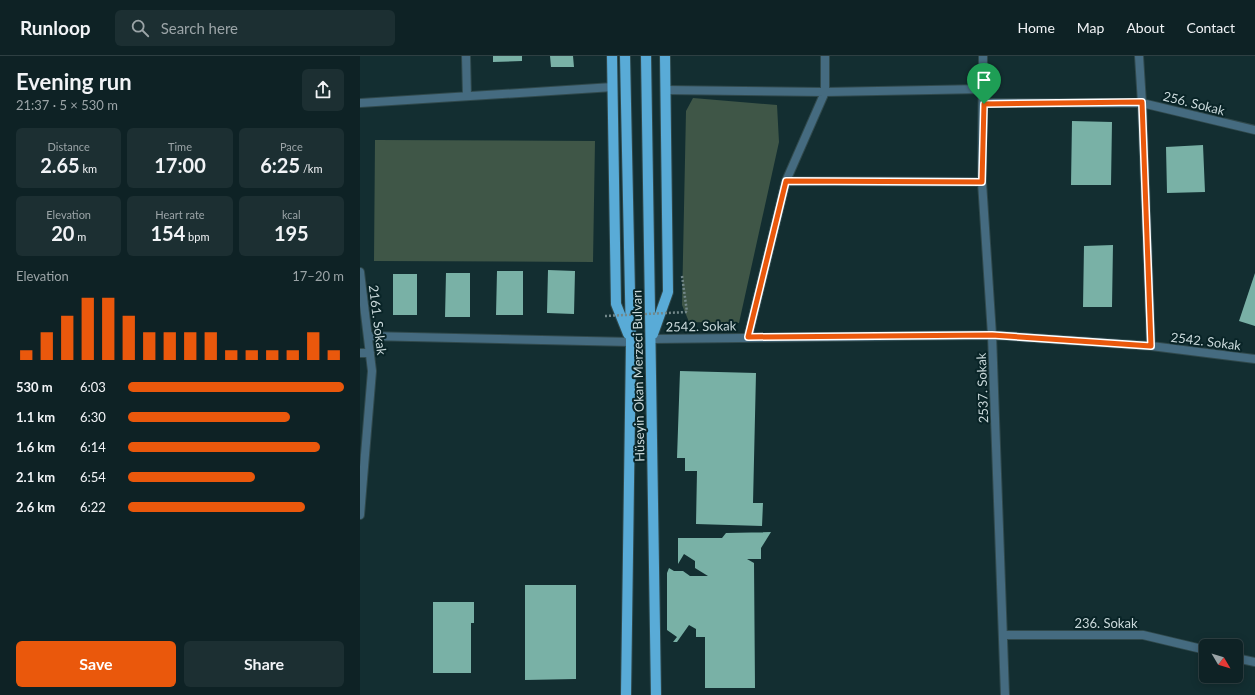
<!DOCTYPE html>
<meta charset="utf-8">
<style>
:root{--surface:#0e2225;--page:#1c2f32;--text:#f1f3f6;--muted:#9ba4a7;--line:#2e3f42;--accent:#ea580c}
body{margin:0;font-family:Lato,sans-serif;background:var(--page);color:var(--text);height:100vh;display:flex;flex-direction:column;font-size:15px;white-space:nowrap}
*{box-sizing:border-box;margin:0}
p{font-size:13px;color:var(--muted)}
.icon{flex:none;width:22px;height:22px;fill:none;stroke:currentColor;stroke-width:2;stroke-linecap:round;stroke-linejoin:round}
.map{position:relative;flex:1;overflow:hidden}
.details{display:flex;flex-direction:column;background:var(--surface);width:360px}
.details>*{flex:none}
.needle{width:26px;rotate:128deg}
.controls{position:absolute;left:839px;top:583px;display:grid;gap:8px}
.controls a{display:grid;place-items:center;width:44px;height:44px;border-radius:6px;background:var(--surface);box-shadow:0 2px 10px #0003,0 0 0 1px var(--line);font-size:20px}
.pin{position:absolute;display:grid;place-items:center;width:34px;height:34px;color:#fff;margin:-41px -17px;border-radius:50% 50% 50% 0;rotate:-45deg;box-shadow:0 0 4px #0007}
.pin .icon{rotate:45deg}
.round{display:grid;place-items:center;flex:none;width:42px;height:42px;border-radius:6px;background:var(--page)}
.head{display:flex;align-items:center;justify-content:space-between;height:68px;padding:0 16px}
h1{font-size:22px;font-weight:700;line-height:30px}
.figures{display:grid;grid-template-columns:repeat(3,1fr);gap:6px;height:68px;padding:4px 16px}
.figures div{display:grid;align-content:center;border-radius:6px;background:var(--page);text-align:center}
.figures b{font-size:20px;font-weight:700}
.figures small{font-size:11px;font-weight:400}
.figures p{font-size:11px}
.chart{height:112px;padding:8px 16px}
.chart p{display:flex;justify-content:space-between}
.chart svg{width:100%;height:72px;margin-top:4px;stroke:var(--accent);stroke-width:6}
.button{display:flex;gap:8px;margin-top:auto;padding:8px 16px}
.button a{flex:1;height:46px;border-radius:6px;background:var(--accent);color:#fff;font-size:16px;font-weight:700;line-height:46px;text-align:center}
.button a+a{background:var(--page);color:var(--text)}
ul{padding:0 16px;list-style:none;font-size:13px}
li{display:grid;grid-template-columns:64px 48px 1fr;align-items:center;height:30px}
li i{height:10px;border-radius:5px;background:var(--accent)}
header{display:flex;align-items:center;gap:24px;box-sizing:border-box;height:56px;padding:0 20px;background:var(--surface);border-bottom:1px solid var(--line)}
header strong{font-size:19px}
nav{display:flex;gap:22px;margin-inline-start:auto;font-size:14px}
.search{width:280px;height:36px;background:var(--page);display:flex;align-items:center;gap:10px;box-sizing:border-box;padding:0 14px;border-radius:6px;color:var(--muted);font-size:15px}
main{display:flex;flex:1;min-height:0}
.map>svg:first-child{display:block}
.green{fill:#3f5647}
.building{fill:#79b1a6}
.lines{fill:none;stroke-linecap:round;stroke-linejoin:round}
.minor-casing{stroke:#30494c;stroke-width:10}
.primary-casing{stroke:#30494c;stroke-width:12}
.path{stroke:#73888a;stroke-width:2.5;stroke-dasharray:2 2;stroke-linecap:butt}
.minor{stroke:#456b80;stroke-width:8}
.primary{stroke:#59abd7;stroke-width:10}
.path-bridge{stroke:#73888a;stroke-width:2.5;stroke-dasharray:2 2;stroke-linecap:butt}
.route-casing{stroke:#fff;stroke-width:8}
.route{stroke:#ea580c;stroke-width:5}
.labels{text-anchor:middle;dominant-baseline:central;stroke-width:4;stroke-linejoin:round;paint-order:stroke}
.street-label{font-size:13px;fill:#cad9db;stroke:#092427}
</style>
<header>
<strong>Runloop</strong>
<div class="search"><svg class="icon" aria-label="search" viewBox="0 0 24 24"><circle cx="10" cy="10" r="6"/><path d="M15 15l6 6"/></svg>Search here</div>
<nav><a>Home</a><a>Map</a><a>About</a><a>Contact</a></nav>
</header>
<main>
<section class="details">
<div class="head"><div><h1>Evening run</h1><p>21:37 · 5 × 530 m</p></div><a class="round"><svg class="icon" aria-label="share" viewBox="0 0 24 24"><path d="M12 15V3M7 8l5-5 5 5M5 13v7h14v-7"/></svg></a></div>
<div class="figures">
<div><p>Distance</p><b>2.65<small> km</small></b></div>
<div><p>Time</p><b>17:00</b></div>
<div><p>Pace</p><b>6:25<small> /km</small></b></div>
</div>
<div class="figures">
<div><p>Elevation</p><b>20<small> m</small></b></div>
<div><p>Heart rate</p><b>154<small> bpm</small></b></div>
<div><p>kcal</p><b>195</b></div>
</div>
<div class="chart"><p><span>Elevation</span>17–20 m</p>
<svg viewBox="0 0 160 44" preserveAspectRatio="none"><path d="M5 44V38M15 44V27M25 44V17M35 44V6M45 44V6M55 44V17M65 44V27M75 44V27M85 44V27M95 44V27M105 44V38M115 44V38M125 44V38M135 44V38M145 44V27M155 44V38"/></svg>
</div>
<ul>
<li><b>530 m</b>6:03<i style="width:100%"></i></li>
<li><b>1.1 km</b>6:30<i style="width:75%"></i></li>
<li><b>1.6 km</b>6:14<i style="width:89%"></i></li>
<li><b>2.1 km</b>6:54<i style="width:59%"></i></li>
<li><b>2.6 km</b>6:22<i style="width:82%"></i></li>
</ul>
<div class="button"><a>Save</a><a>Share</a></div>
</section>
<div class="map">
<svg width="895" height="639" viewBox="0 0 895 639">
<rect width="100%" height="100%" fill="#132e31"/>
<path class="green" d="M333 42 417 49 419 86 379 267 329 266 322 249 326 55Z
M15 84 235 85 233 206 14 205Z"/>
<path class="building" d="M133 0H162V5L133 6Z
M190 0H213L214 11H191Z
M712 65 752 66 751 129H711Z
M843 89 845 136 807 137 806 91Z
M753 189 752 251H723L724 190Z
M188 214 215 215 214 258 187 257Z
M137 215H163V259H136Z
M86 217H110V261H85Z
M895 217V270L879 265Z
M33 218H57V259H33Z
M320 315 396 317 393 447H403L402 470 336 468 337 415H325V402H317Z
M411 476 401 492V503H387L394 507 395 632H345V581H336V573L329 569 317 586H313L317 581 307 574V517L309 512 314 515H323L330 520H348L335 512V505L324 498 318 508V482H362L366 477Z
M165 529H216V623L165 624Z
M73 546H114V567H111V617H73Z"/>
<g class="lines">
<defs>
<path id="minor" d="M106 0 107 40
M623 0 622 126 632 279 645 639
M779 0 782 47 791 290
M305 34 465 36 623 33
M0 47 253 31
M624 47H782L895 74
M426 125 622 126
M0 216 12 315 0 459
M8 280 271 286
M388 281 426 125 465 36V0
M291 283 632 279 791 290 895 303
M0 297H10
M644 579H783L846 594
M876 602 895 606"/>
<path id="primary" d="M252 0 256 248 268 278
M265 0 271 286 266 639
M286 0 296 639
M293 278 308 236 305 0"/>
</defs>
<use href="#minor" class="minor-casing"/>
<use href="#primary" class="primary-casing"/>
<path class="path" d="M322 220 327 256"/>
<use href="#minor" class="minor"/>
<use href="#primary" class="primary"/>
<path class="path-bridge" d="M245 260 327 256"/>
</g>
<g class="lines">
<defs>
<path id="route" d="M782 46 791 290 632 279 388 281 426 125 622 126 624 48Z"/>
</defs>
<use href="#route" class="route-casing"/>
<use href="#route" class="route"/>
</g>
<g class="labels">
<g class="street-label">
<text transform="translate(834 47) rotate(14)">256. Sokak</text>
<text transform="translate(18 264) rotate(83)">2161. Sokak</text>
<text transform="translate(341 270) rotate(-1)">2542. Sokak</text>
<text transform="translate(846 285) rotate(7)">2542. Sokak</text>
<text transform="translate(278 320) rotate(-91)">Hüseyin Okan Merzeci Bulvarı</text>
<text transform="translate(622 332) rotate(-92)">2537. Sokak</text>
<text x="746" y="567">236. Sokak</text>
</g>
</g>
</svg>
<div class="controls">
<a><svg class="needle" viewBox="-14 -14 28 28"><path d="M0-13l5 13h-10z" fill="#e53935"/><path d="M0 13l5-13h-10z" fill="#9ba4a7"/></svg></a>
</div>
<div class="pin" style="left:624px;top:48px;background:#1e9e55"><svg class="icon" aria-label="arrive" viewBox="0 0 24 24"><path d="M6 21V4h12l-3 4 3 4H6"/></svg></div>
</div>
</main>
